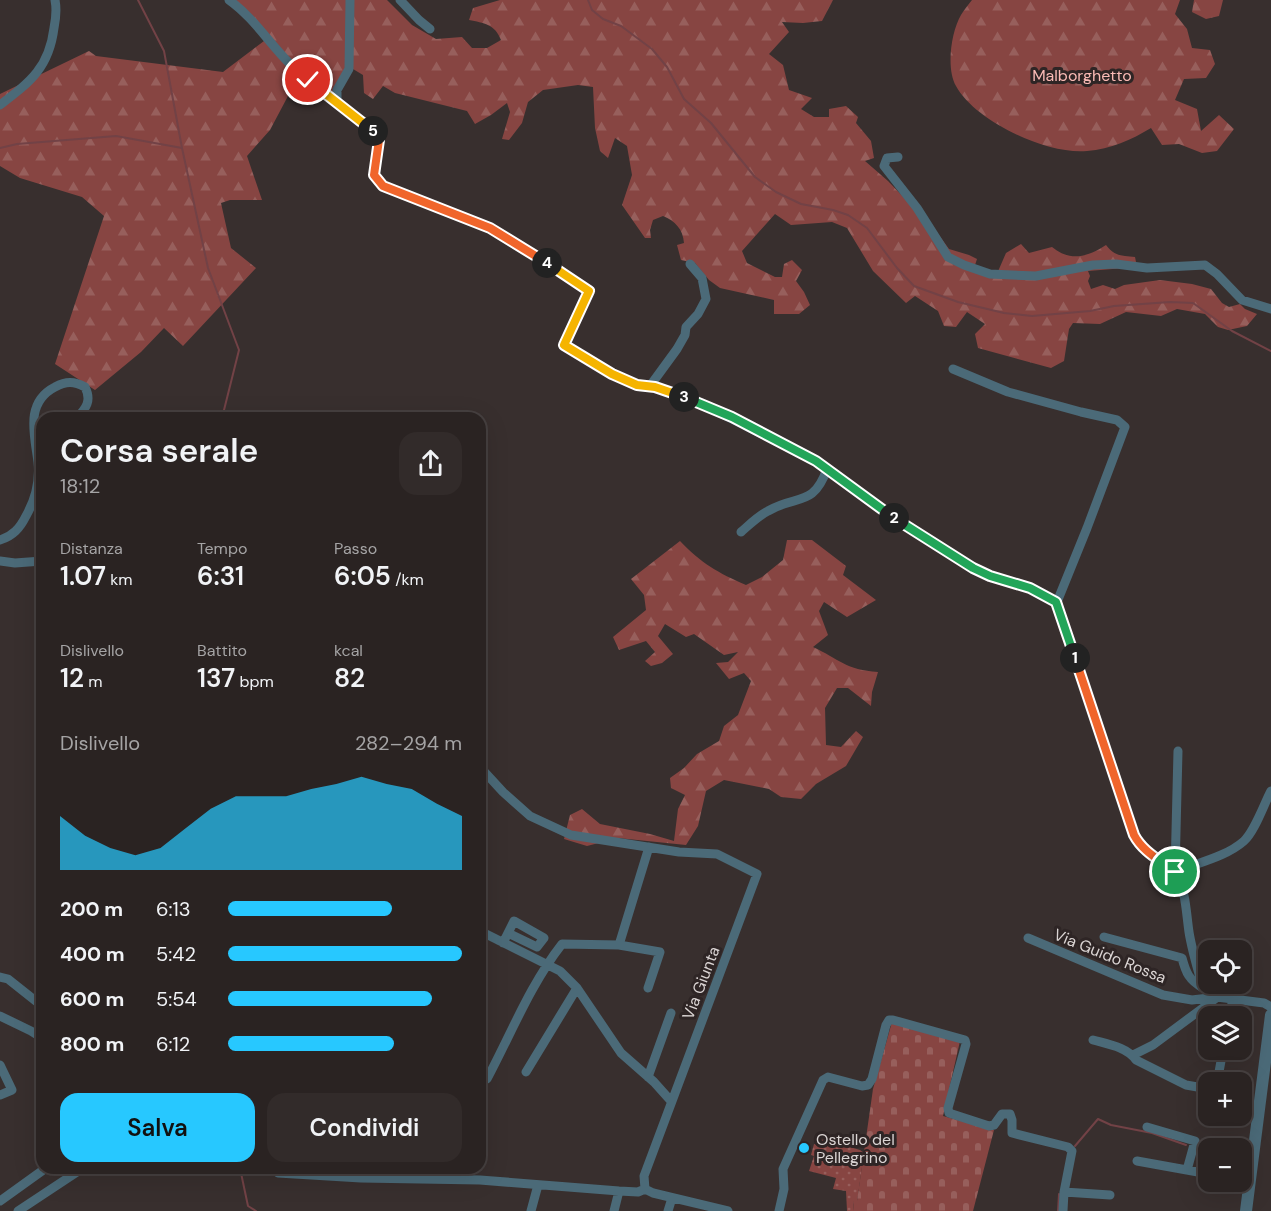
<!DOCTYPE html>
<html lang="it">
<meta charset="utf-8">
<style>
:root{--surface:#2a2322;--page:#322b2a;--text:#f1f3f6;--muted:#a5a4a5;--line:#464040;--accent:#27c8ff}
body{margin:0;font-family:"DM Sans",sans-serif;background:var(--page);color:var(--text);height:100vh;display:flex;flex-direction:column;font-size:22px;white-space:nowrap}
*{box-sizing:border-box;margin:0}
p{font-size:20px;color:var(--muted)}
.icon{flex:none;width:33px;height:33px;fill:none;stroke:currentColor;stroke-width:2;stroke-linecap:round;stroke-linejoin:round}
.map{position:relative;flex:1;overflow:hidden}
.panel{position:absolute;left:36px;top:412px;width:450px;height:762px;display:flex;flex-direction:column;background:var(--surface);border-radius:18px;box-shadow:0 6px 24px #0002,0 0 0 2px var(--line)}
.panel>*{flex:none}
.fabs{position:absolute;left:1198px;top:940px;display:grid;gap:12px}
.fabs a{display:grid;place-items:center;width:54px;height:54px;border-radius:12px;background:var(--surface);box-shadow:0 6px 24px #0002,0 0 0 2px var(--line);font-size:30px}
.pin{position:absolute;display:grid;place-items:center;width:51px;height:51px;color:#fff;margin:-26px;border:3px solid #fff;border-radius:50%;box-shadow:0 2px 6px #0007}
.km{position:absolute;width:30px;height:30px;margin:-15px;border-radius:50%;background:#222;color:#fff;font-size:16px;line-height:30px;text-align:center}
.round{display:grid;place-items:center;flex:none;width:63px;height:63px;border-radius:18px;background:var(--page)}
.overview{display:flex;align-items:center;justify-content:space-between;height:102px;padding:0 24px}
h1{font-size:33px;font-weight:600;line-height:45px}
.figures{display:grid;grid-template-columns:repeat(3,1fr);gap:9px;height:102px;padding:6px 24px}
.figures div{display:grid;align-content:center}
.figures b{font-size:26px;font-weight:600}
.figures small{font-size:16px;font-weight:400}
.figures p{font-size:16px}
.chart{height:168px;padding:12px 24px}
.chart p{display:flex;justify-content:space-between}
.chart svg{width:100%;height:108px;margin-top:6px;fill:var(--accent);opacity:.7}
.cta{display:flex;gap:12px;margin-top:auto;padding:12px 24px}
.cta a{flex:1;height:69px;border-radius:18px;background:var(--accent);color:#111;font-size:24px;font-weight:600;line-height:69px;text-align:center}
.cta a+a{background:var(--page);color:var(--text)}
ul{padding:0 24px;list-style:none;font-size:20px}
li{display:grid;grid-template-columns:96px 72px 1fr;align-items:center;height:45px}
li i{height:15px;border-radius:8px;background:var(--accent)}
.map>svg:first-child{display:block}
.grass{fill:url(#grass-dots)}
.forest{fill:url(#forest-firs)}
.cemetery{fill:url(#cemetery-stones)}
.lines{fill:none;stroke-linecap:round;stroke-linejoin:round}
.stream{stroke:#724246;stroke-width:2}
.minor{stroke:#4b6a78;stroke-width:9}
.tertiary{stroke:#4b6a78;stroke-width:12}
.split-1-casing{stroke:#fff;stroke-width:12}
.split-2-casing{stroke:#fff;stroke-width:12}
.split-3-casing{stroke:#fff;stroke-width:12}
.split-4-casing{stroke:#fff;stroke-width:12}
.split-5-casing{stroke:#fff;stroke-width:12}
.split-6-casing{stroke:#fff;stroke-width:12}
.split-1{stroke:#f0652b;stroke-width:8}
.split-2{stroke:#22a559;stroke-width:8}
.split-3{stroke:#22a559;stroke-width:8}
.split-4{stroke:#f5b400;stroke-width:8}
.split-5{stroke:#f0652b;stroke-width:8}
.split-6{stroke:#f5b400;stroke-width:8}
.poi-dot{fill:#27c8ff;stroke:#2e2525;stroke-width:2}
.labels{text-anchor:middle;dominant-baseline:central;stroke-width:6;stroke-linejoin:round;paint-order:stroke}
.park-label{font-size:16px;fill:#fabab5;stroke:#2e2525}
.street-label{font-size:16px;fill:#dad4d3;stroke:#2e2525}
.poi-label{font-size:16px;fill:#dad4d3;stroke:#2e2525;text-anchor:start}
</style>
<div class="map">
<svg width="1271" height="1211" viewBox="0 0 1271 1211">
<defs>
<pattern id="grass-dots" width="8" height="8" patternUnits="userSpaceOnUse" patternTransform="scale(1.5)"><rect width="8" height="8" fill="#874542"/><path d="M2 2h.1M6 6h.1" fill="none" stroke="#975f5c" stroke-width="1.8" stroke-linecap="round"/></pattern>
<pattern id="forest-firs" width="22" height="20" patternUnits="userSpaceOnUse" patternTransform="scale(1.5)"><rect width="22" height="20" fill="#874542"/><path d="M5 1l3.5 6h-7zM16 11l3.5 6h-7z" fill="#975f5c"/></pattern>
<pattern id="cemetery-stones" width="16" height="16" patternUnits="userSpaceOnUse" patternTransform="scale(1.5)"><rect width="16" height="16" fill="#874542"/><path d="M2 7V4a2 2 0 0 1 4 0v3zM10 15v-3a2 2 0 0 1 4 0v3z" fill="#975f5c"/></pattern>
</defs>
<rect width="100%" height="100%" fill="#382f2e"/>
<path class="grass" d="M823 1139 860 1150 864 1153 857 1202 854 1201 853 1211H847L846 1191 833 1189 836 1178 809 1171 814 1156 811 1155 814 1144 820 1145Z"/>
<path class="forest" d="M233 0H387L412 25 436 39 462 37 472 48H487L501 40C495 24 484 23 469 20L473 8 500 0H833L822 21 803 23 782 22 789 32 769 54 783 65 789 90 812 98 801 109 814 117H829V109L846 106 858 117 856 123 871 141 874 158 865 161 888 181 936 231 949 249 969 255 977 259 973 271 996 276 1006 253 1021 244 1029 253 1052 247C1070 262 1088 257 1106 245 1114 256 1122 256 1135 257L1137 267 1088 271 1090 276 1088 281 1091 289 1103 285 1115 289 1124 285 1160 280 1192 284 1211 289 1222 303 1229 307 1240 304 1245 309 1257 314 1247 326 1228 330 1218 327 1205 314 1177 309 1161 316 1126 312 1100 324 1073 323 1069 329 1064 361 1051 368 978 348 975 334 985 324 967 312 956 327 944 326 938 311 915 296 906 303 873 271 847 228 832 222 791 225 775 214 742 251 747 263 775 277H782L784 264 792 260 802 270 796 281 804 292 810 305 799 314H774V300L720 288 709 280 695 263 681 260 677 245 684 243C683 229 675 221 663 216L653 220 650 230 651 238H645L622 205 632 175 627 146 615 138 608 158 600 151 595 128 593 87 578 85 543 90 528 102 522 123 509 140 502 139 510 112 507 103 491 115 475 124 467 111 395 93 383 86 373 99 364 93 363 75 348 66 332 93 293 67 288 96 270 130 247 156 262 200H230L221 203 231 248 256 268 183 346 164 328 141 352 95 390 55 364 104 216 82 197 20 178 0 166V94L89 51 96 56 223 72 268 38Z
M972 0H1180L1175 14 1187 29 1192 48 1210 50 1215 64 1206 78 1184 79 1175 100 1197 109 1201 131 1219 115 1234 129 1217 151 1202 153 1179 144 1162 145 1151 128C1131 140 1111 149 1087 151 1047 155 975 121 956 86 946 69 951 32 961 15 964 10 968 5 972 0Z
M1194 0H1223L1219 16 1206 19 1192 12Z
M787 540H812L846 566 843 575 876 600 847 617 824 602 819 611 828 635 813 647C839 659 846 670 878 672L872 692 871 706 848 688H837L825 708 826 745 841 747 856 731 863 737 846 766 816 784 801 799 781 797 769 789 724 780 706 791 698 826 686 845 618 838 587 846 564 839 570 815 582 809 600 824 650 834 674 841 678 809 685 795 671 788 670 778 684 768 697 754 719 741 724 726 738 715 751 681 744 673 729 679 716 663 728 662 738 652 724 655 694 634 686 637 665 624 658 636 673 654 662 663 651 666 645 661 655 652 646 641 619 650 613 637 646 610 644 595 631 579 680 541C701 563 718 573 746 585L762 577 783 560Z"/>
<path class="cemetery" d="M892 1022 960 1041 943 1116 994 1130 973 1211H853L854 1201H857L873 1089Z"/>
<g class="lines">
<path class="stream" d="M138 0 164 51 182 148
M588 0 592 10 603 19 621 26 652 49 667 67 684 99 711 123 755 177 776 192 801 204 833 210 848 215 867 228 897 268 914 286 958 302 1004 313 1032 316 1090 311 1114 306 1170 302 1193 303 1232 331 1271 351
M0 148 17 144 116 136 182 148 208 268 239 350 222 418
M1075 1146 1098 1119 1111 1125 1152 1133 1186 1145
M1200 1149 1209 1151
M241 1173 248 1206 256 1211
M1058 1211 1059 1194"/>
<path class="minor" d="M229 0C253 17 269 43 290 64 314 89 349 112 376 134 383 146 375 162 374 175L383 186 490 228 589 291 564 345 612 374 637 385 655 387 696 401 816 461 880 509 973 568 990 576 1030 588 1057 602
M400 0 419 20 430 29
M337 102V90L349 69 350 0
M0 105C30 82 49 68 54 28 56 18 57 10 55 0
M898 157 887 158 884 166 917 208 948 257 964 265 990 274 1036 276 1093 265 1116 264 1147 268 1205 265 1217 274 1242 300 1271 309
M953 369 1008 392 1081 412 1117 420 1125 427 1087 528 1057 602
M650 386 677 349 685 335 686 327 698 314 706 299 702 278 690 264
M741 532C749 525 758 516 768 511 797 494 813 508 827 469
M0 540C13 536 20 528 26 516 35 500 40 481 38 462 35 436 24 403 55 387 66 381 74 381 85 387 92 401 86 408 77 418
M0 561 15 563 42 561
M1057 602 1134 835C1143 852 1160 860 1175 872 1186 889 1186 912 1189 932 1192 951 1198 970 1203 988L1217 997 1264 1003 1271 1007
M1178 751 1175 872C1197 863 1226 857 1244 841 1255 831 1264 804 1271 791
M480 767 503 792 530 816 571 835 679 852 717 854 757 874 644 1176 645 1189
M480 931 560 971 577 988 621 1053 654 1082 671 1101
M1104 937 1182 958C1186 973 1189 980 1203 988
M1028 938 1163 995 1192 1000 1217 997
M503 943 514 921 544 938 537 947 508 933
M619 945 649 847
M0 977 8 979 42 1006
M0 1016 31 1031 42 1038
M1229 1017 1233 999
M1093 1040C1107 1044 1127 1047 1136 1060L1186 1085 1209 1089
M1133 1055 1153 1045 1215 999
M0 1065 12 1090 0 1095
M526 1072 577 988
M648 1077 671 1013
M487 1079C511 1034 530 985 562 944L619 945 660 952 648 988
M1217 1083 1223 1050
M1147 1127 1195 1141 1187 1170
M1137 1161 1209 1174
M278 1173 361 1178 480 1180 619 1191 638 1192 645 1189 653 1193 728 1211
M1064 1192 1110 1195
M0 1201 46 1168
M18 1211 83 1168
M531 1211 538 1185
M614 1211 619 1191
M668 1211 672 1198
M779 1211 784 1189 783 1169 823 1080 828 1077 862 1086 868 1085 872 1079 886 1025 889 1020H893L965 1040 966 1044 948 1108 949 1113 989 1126 994 1125 1002 1114H1010L1012 1120V1133L1068 1147 1072 1151 1064 1192 1063 1211"/>
<path class="tertiary" d="M1246 1211 1271 1015"/>
</g>
<g class="lines">
<defs>
<path id="split-1" d="M1075 658 1134 835C1143 852 1160 860 1175 872"/>
<path id="split-2" d="M894 518 973 568 990 576 1030 588 1056 602 1075 658"/>
<path id="split-3" d="M684 397 732 417 816 461 894 518"/>
<path id="split-4" d="M547 263 589 291 564 345 612 374 637 385 655 387 684 397"/>
<path id="split-5" d="M373 131 379 140 374 175 383 186 490 228 547 263"/>
<path id="split-6" d="M308 80 373 131"/>
</defs>
<use href="#split-1" class="split-1-casing"/>
<use href="#split-2" class="split-2-casing"/>
<use href="#split-3" class="split-3-casing"/>
<use href="#split-4" class="split-4-casing"/>
<use href="#split-5" class="split-5-casing"/>
<use href="#split-6" class="split-6-casing"/>
<use href="#split-1" class="split-1"/>
<use href="#split-2" class="split-2"/>
<use href="#split-3" class="split-3"/>
<use href="#split-4" class="split-4"/>
<use href="#split-5" class="split-5"/>
<use href="#split-6" class="split-6"/>
</g>
<circle class="poi-dot" cx="804" cy="1148" r="6"/>
<g class="labels">
<g class="park-label">
<text x="1082" y="75">Malborghetto</text>
</g>
<g class="street-label">
<text transform="translate(1110 956) rotate(22)">Via Guido Rossa</text>
<text transform="translate(701 983) rotate(-69)">Via Giunta</text>
</g>
<g class="poi-label">
<text x="816" y="1139">Ostello del<tspan x="816" dy="18">Pellegrino</tspan></text>
</g>
</g>
</svg>
<div class="fabs">
<a><svg class="icon" aria-label="locate" viewBox="0 0 24 24"><circle cx="12" cy="12" r="6"/><path d="M12 2v4M12 18v4M2 12h4M18 12h4"/></svg></a>
<a><svg class="icon" aria-label="layers" viewBox="0 0 24 24"><path d="M12 4l9 5-9 5-9-5zM3 14l9 5 9-5"/></svg></a>
<a>+</a>
<a>−</a>
</div>
<div class="pin" style="left:1175px;top:872px;background:#1e9e55"><svg class="icon" aria-label="arrive" viewBox="0 0 24 24"><path d="M6 21V4h12l-3 4 3 4H6"/></svg></div>
<div class="pin" style="left:308px;top:80px;background:#d93025"><svg class="icon" aria-label="check" viewBox="0 0 24 24"><path d="M5 12l5 5 9-10"/></svg></div>
<b class="km" style="left:1075px;top:658px">1</b>
<b class="km" style="left:894px;top:518px">2</b>
<b class="km" style="left:684px;top:397px">3</b>
<b class="km" style="left:547px;top:263px">4</b>
<b class="km" style="left:373px;top:131px">5</b>
<section class="panel">
<div class="overview"><div><h1>Corsa serale</h1><p>18:12</p></div><a class="round"><svg class="icon" aria-label="share" viewBox="0 0 24 24"><path d="M12 15V3M7 8l5-5 5 5M5 13v7h14v-7"/></svg></a></div>
<div class="figures">
<div><p>Distanza</p><b>1.07<small> km</small></b></div>
<div><p>Tempo</p><b>6:31</b></div>
<div><p>Passo</p><b>6:05<small> /km</small></b></div>
</div>
<div class="figures">
<div><p>Dislivello</p><b>12<small> m</small></b></div>
<div><p>Battito</p><b>137<small> bpm</small></b></div>
<div><p>kcal</p><b>82</b></div>
</div>
<div class="chart"><p><span>Dislivello</span>282–294 m</p>
<svg viewBox="0 0 160 44" preserveAspectRatio="none"><path d="M0 44V22L10 30L20 35L30 38L40 35L50 27L60 19L70 14L80 14L90 14L100 11L110 9L120 6L130 9L140 11L150 17L160 22V44z"/></svg>
</div>
<ul>
<li><b>200 m</b>6:13<i style="width:70%"></i></li>
<li><b>400 m</b>5:42<i style="width:100%"></i></li>
<li><b>600 m</b>5:54<i style="width:87%"></i></li>
<li><b>800 m</b>6:12<i style="width:71%"></i></li>
</ul>
<div class="cta"><a>Salva</a><a>Condividi</a></div>
</section>
</div>
